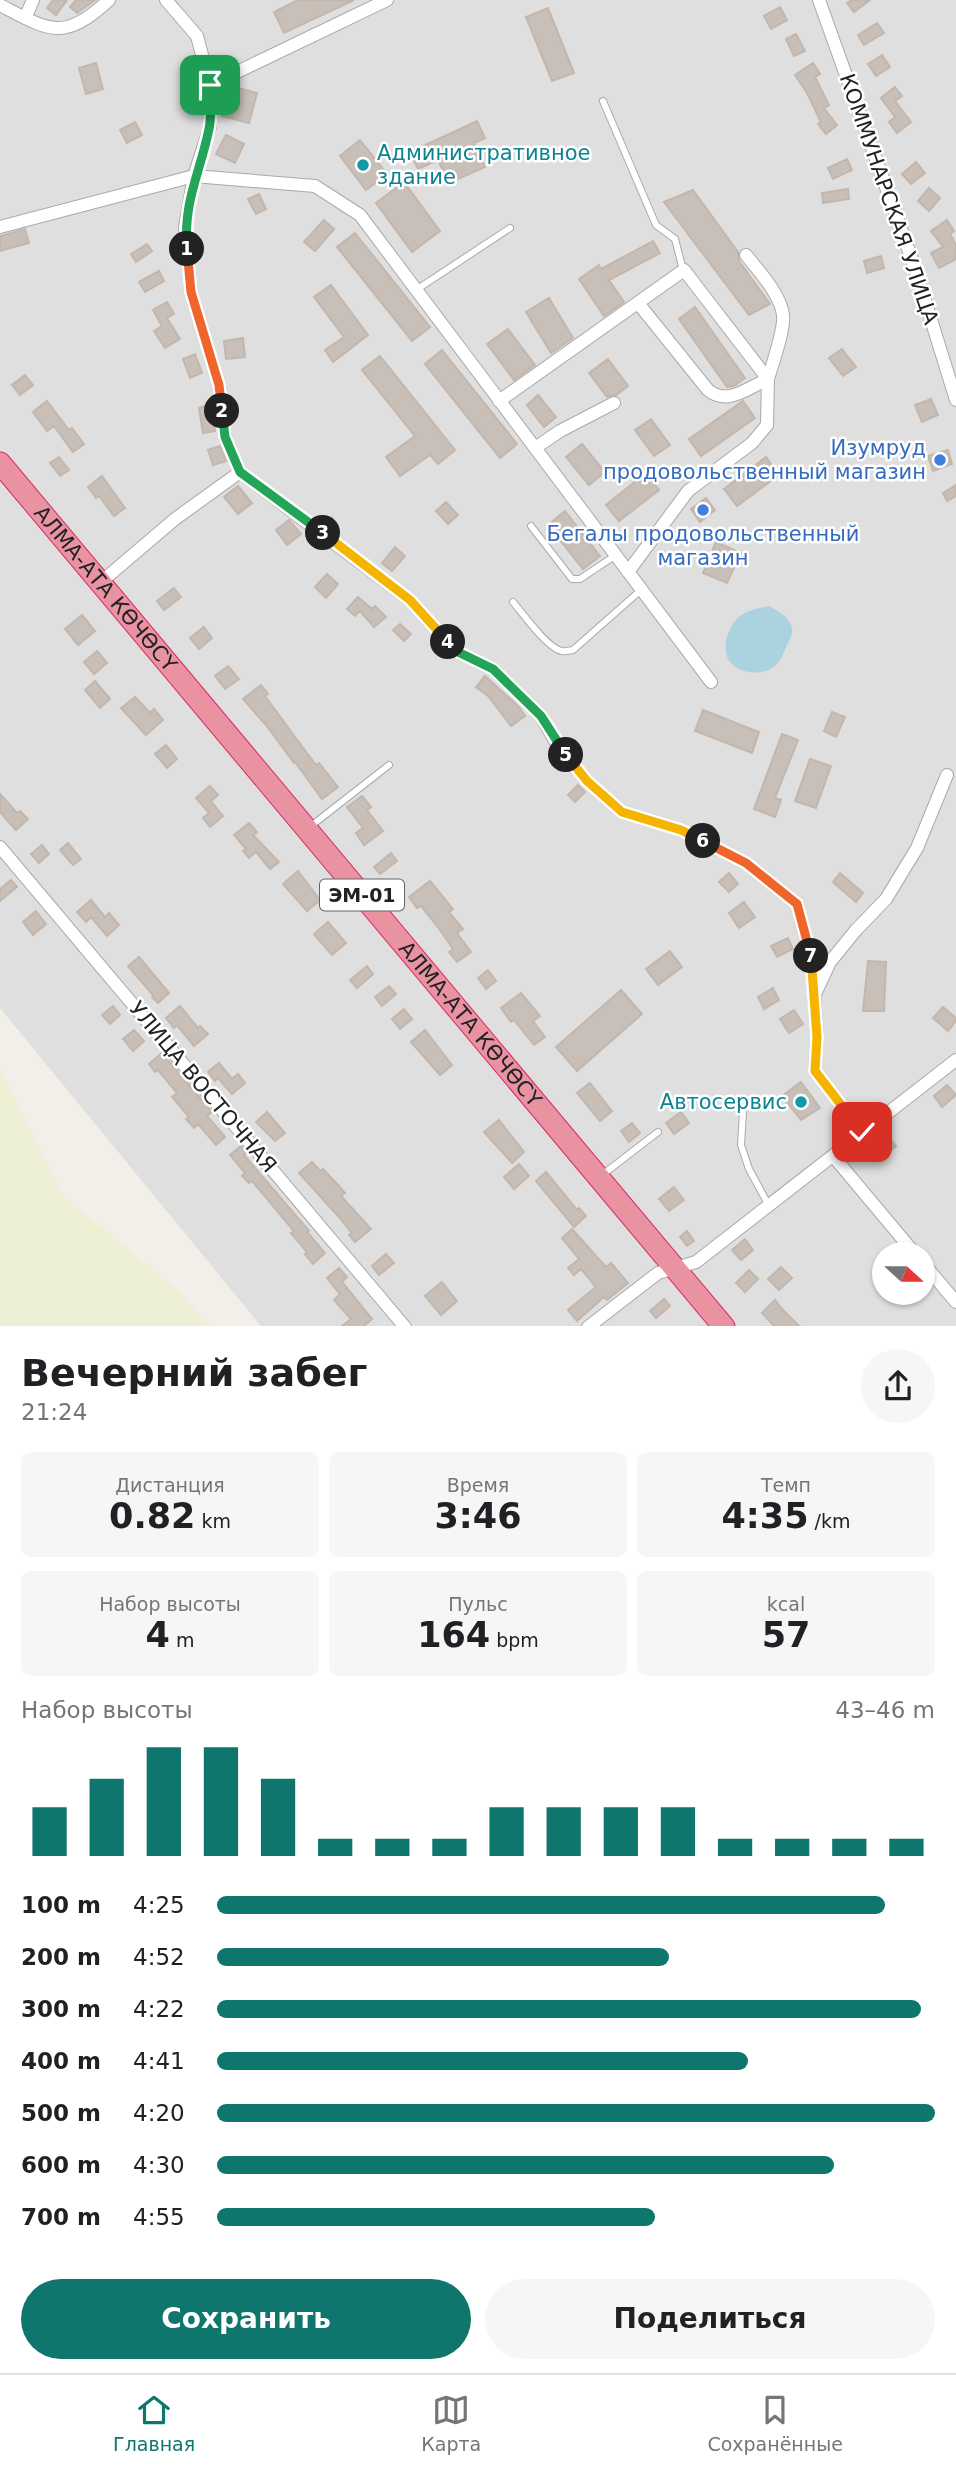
<!DOCTYPE html>
<html lang="ru">
<meta charset="utf-8">
<style>
:root{--surface:#fff;--page:#f6f6f6;--text:#202124;--muted:#757577;--line:#e0e0e0;--accent:#0f766e}
body{margin:0;font-family:"DejaVu Sans",sans-serif;background:var(--page);color:var(--text);height:100vh;display:flex;flex-direction:column;font-size:26px;white-space:nowrap}
*{box-sizing:border-box;margin:0}
p{font-size:23px;color:var(--muted)}
.icon{flex:none;width:38px;height:38px;fill:none;stroke:currentColor;stroke-width:2;stroke-linecap:round;stroke-linejoin:round}
.map{position:relative;height:1326px;overflow:hidden}
.panel{display:flex;flex-direction:column;background:var(--surface);flex:1}
.panel>*{flex:none}
.needle{width:46px;rotate:111deg}
.tools{position:absolute;left:872px;top:1242px;display:grid;gap:14px}
.tools a{display:grid;place-items:center;width:63px;height:63px;border-radius:50%;background:var(--surface);box-shadow:0 2px 5px #0004;font-size:35px}
.pin{position:absolute;display:grid;place-items:center;width:60px;height:60px;color:#fff;margin:-30px;border-radius:14px;box-shadow:0 4px 10px #0006}
.km{position:absolute;width:35px;height:35px;margin:-18px;border-radius:50%;background:#222;color:#fff;font-size:19px;line-height:35px;text-align:center}
.round{display:grid;place-items:center;flex:none;width:74px;height:74px;border-radius:37px;background:var(--page)}
.summary{display:flex;align-items:center;justify-content:space-between;height:119px;padding:0 21px}
h1{font-size:38px;font-weight:600;line-height:52px}
.figures{display:grid;grid-template-columns:repeat(3,1fr);gap:10px;height:119px;padding:7px 21px}
.figures div{display:grid;align-content:center;border-radius:10px;background:var(--page);text-align:center}
.figures b{font-size:35px;font-weight:600}
.figures small{font-size:19px;font-weight:400}
.figures p{font-size:19px}
.chart{height:196px;padding:14px 21px}
.chart p{display:flex;justify-content:space-between}
.chart svg{width:100%;height:126px;margin-top:7px;stroke:var(--accent);stroke-width:6}
.action{display:flex;gap:14px;margin-top:auto;padding:14px 21px}
.action a{flex:1;height:80px;border-radius:42px;background:var(--accent);color:#fff;font-size:28px;font-weight:600;line-height:80px;text-align:center}
.action a+a{background:var(--page);color:var(--text)}
ul{padding:0 21px;list-style:none;font-size:23px}
li{display:grid;grid-template-columns:112px 84px 1fr;align-items:center;height:52px}
li i{height:18px;border-radius:9px;background:var(--accent)}
.dock{display:flex;justify-content:space-around;align-items:center;height:98px;border-top:2px solid var(--line);background:var(--surface);font-size:19px;color:var(--muted)}
.dock a{display:grid;justify-items:center;gap:4px}
.dock .selected{color:var(--accent)}
.map>svg:first-child{display:block}
.residential{fill:#e0dfdf;fill-rule:evenodd}
.farmland{fill:#eef0d5}
.water{fill:#aad3df}
.building{fill:#c7bfb8;stroke:#c4b6ab;stroke-width:2}
.lines{fill:none;stroke-linecap:round;stroke-linejoin:round}
.lane-casing{stroke:#a9a9a9;stroke-width:8}
.street-casing{stroke:#a9a9a9;stroke-width:14}
.highway-casing{stroke:#dc2a67;stroke-width:23}
.lane{stroke:#fff;stroke-width:6}
.street{stroke:#fff;stroke-width:12}
.highway{stroke:#e892a2;stroke-width:21}
.split-1-casing{stroke:#fff;stroke-width:14}
.split-2-casing{stroke:#fff;stroke-width:14}
.split-3-casing{stroke:#fff;stroke-width:14}
.split-4-casing{stroke:#fff;stroke-width:14}
.split-5-casing{stroke:#fff;stroke-width:14}
.split-6-casing{stroke:#fff;stroke-width:14}
.split-7-casing{stroke:#fff;stroke-width:14}
.split-8-casing{stroke:#fff;stroke-width:14}
.split-1{stroke:#22a559;stroke-width:9}
.split-2{stroke:#f0652b;stroke-width:9}
.split-3{stroke:#22a559;stroke-width:9}
.split-4{stroke:#f5b400;stroke-width:9}
.split-5{stroke:#22a559;stroke-width:9}
.split-6{stroke:#f5b400;stroke-width:9}
.split-7{stroke:#f0652b;stroke-width:9}
.split-8{stroke:#f5b400;stroke-width:9}
.culture-dot{fill:#0f9aa8;stroke:#fff;stroke-width:2.5}
.shop-dot{fill:#3f7fe0;stroke:#fff;stroke-width:2.5}
.labels{text-anchor:middle;dominant-baseline:central;stroke-width:5;stroke-linejoin:round;paint-order:stroke}
.shield{fill:#fff;stroke:#646464;stroke-width:2}
.shield-label{font-size:19px;font-weight:bold;fill:#222}
.culture-label{font-size:21px;fill:#0d838f;stroke:#fff;text-anchor:start}
.street-label{font-size:21px;fill:#222;stroke:#fff}
.shop-label{font-size:21px;fill:#366cbe;stroke:#fff;text-anchor:end}
</style>
<div class="map">
<svg width="956" height="1327" viewBox="0 0 956 1327">
<rect width="100%" height="100%" fill="#f2efe9"/>
<path class="residential" d="M0 0H956V1326H261L0 1008ZM884 1255H922V1293H884Z"/>
<path class="farmland" d="M0 1068 62 1195 179 1291 210 1326H0Z"/>
<path class="water" d="M769 606C778 611 790 617 792 628 793 634 790 639 788 643 784 651 781 662 774 667 761 676 740 674 730 662 720 649 728 627 739 617 747 610 759 608 769 606Z"/>
<path class="building" d="M53 0H67L56 15 47 8Z
M76 0H95L77 13 70 7Z
M298 0H354L284 33 274 12Z
M852 0H870L854 12 847 3Z
M780 7 787 20 771 29 764 16Z
M548 8 574 73 552 81 526 17Z
M877 23 884 33 864 45 858 35Z
M796 34 805 51 794 56 786 39Z
M882 55 890 67 876 76 868 64Z
M96 63 103 89 86 94 79 68Z
M813 63 820 74 815 77 829 105 824 108 837 125 826 134 818 124 821 122 807 93 795 75Z
M231 86 257 93 249 123 222 116Z
M895 87 902 96 895 101 911 122 897 133 889 122 895 117 881 98Z
M477 121 485 138 474 143 485 167 449 183 438 160 418 169 410 152Z
M135 122 142 135 127 143 120 130Z
M226 135 244 144 235 163 216 154Z
M360 140 387 174 366 190 340 156Z
M847 159 852 170 833 179 828 168Z
M916 162 925 173 911 184 902 174Z
M404 182 440 231 412 252 376 203Z
M929 188 940 198 929 211 918 201Z
M848 189 849 199 823 203 822 193Z
M693 190 738 252 739 261 770 304 749 315 664 202Z
M259 194 266 209 256 214 248 199Z
M324 220 334 229 315 251 304 242Z
M947 220 954 231 950 234 956 245V259L939 268 931 253 943 247 931 231Z
M25 229 29 243 0 251V236Z
M355 233 430 327 412 341 337 247Z
M653 241 660 253 609 280 624 302 604 316 579 279 599 265 601 269Z
M147 244 152 251 136 262 131 254Z
M881 256 884 268 867 273 864 261Z
M159 271 164 281 145 292 139 282Z
M331 285 368 335 333 362 325 350 344 337 314 297Z
M549 298 573 338 551 353 526 312Z
M167 302 174 314 167 318 180 339 165 348 154 331 162 326 153 310Z
M695 307 745 378 734 386 727 387 679 319Z
M508 329 535 365 514 380 487 344Z
M243 338 245 357 226 359 224 341Z
M842 349 856 367 843 376 829 358Z
M442 350 517 444 500 458 425 364Z
M195 354 202 373 190 378 183 359Z
M380 356 455 450 438 464 430 455 400 476 386 457 415 436 362 370Z
M608 359 628 386 616 395 607 397 589 373Z
M25 375 33 385 20 395 12 385Z
M538 395 556 417 544 427 527 405Z
M931 399 938 415 922 422 915 405Z
M47 401 69 430 72 428 84 444 73 452 54 426 47 431 33 412Z
M743 401 755 418 701 456 689 439Z
M212 404 215 431 203 433 199 408Z
M651 419 670 445 654 456 635 430Z
M582 444 605 472 589 485 566 457Z
M220 446 226 461 213 465 208 450Z
M948 450 952 464 933 471 928 456Z
M59 457 69 470 60 476 50 463Z
M766 457 779 475 737 506 724 489Z
M646 473 659 490 619 521 606 505Z
M102 476 125 508 114 516 99 496 96 498 88 487Z
M956 485V496L947 501 943 493Z
M238 486 252 503 238 514 224 497Z
M706 498 715 510 700 522 691 509Z
M446 502 458 515 448 524 436 511Z
M565 511 600 556 583 569 548 525Z
M289 520 301 534 287 545 276 530Z
M716 542 741 553 727 583 703 573Z
M395 547 405 556 392 571 382 563Z
M327 574 338 584 326 598 315 587Z
M174 588 181 597 164 610 157 601Z
M358 597 372 609 375 606 386 617 374 627 360 611 355 616 347 609Z
M82 615 95 631 78 645 65 629Z
M400 624 411 634 404 641 393 630Z
M204 627 212 638 199 649 190 638Z
M97 651 107 663 94 674 84 662Z
M228 666 239 679 225 689 215 676Z
M485 676 519 707 525 716 511 726 488 696 476 687Z
M95 681 110 699 100 708 85 690Z
M261 685 268 694 265 696 295 737 316 765 319 763 338 787 322 799 295 762 294 763 266 725 243 699Z
M135 697 150 713 154 709 163 720 146 735 121 708Z
M703 710 759 732 752 753 695 731Z
M832 712 845 717 836 737 824 731Z
M782 734 798 740 775 798 781 800 775 817 754 809Z
M166 745 177 759 167 768 155 754Z
M810 759 831 766 816 808 795 801Z
M578 785 585 792 575 802 568 795Z
M210 786 218 795 211 801 223 816 210 827 203 818 209 813 196 798Z
M0 794 17 813 20 811 28 819 16 830 0 812Z
M362 796 371 807 367 810 383 831 364 845 356 833 363 828 347 807Z
M249 823 257 832 253 835 279 862 270 869 256 852 249 858 243 851 246 849 234 835Z
M68 843 81 859 73 865 60 850Z
M42 845 49 854 39 863 31 854Z
M391 853 397 861 380 874 374 867Z
M298 871 320 900 307 911 283 884Z
M729 873 738 884 729 892 719 882Z
M840 873 863 893 856 902 833 882Z
M11 880 17 887 0 901V889Z
M430 881 453 909 449 912 463 929 457 933 471 952 457 962 449 952 453 949 440 930 421 906 417 908 409 897Z
M91 900 105 917 109 913 119 925 107 936 91 917 86 922 77 912Z
M744 902 755 917 739 928 729 913Z
M36 911 46 924 33 935 23 922Z
M328 922 346 943 332 955 314 934Z
M788 938 793 949 777 957 771 946Z
M670 951 682 967 658 985 646 969Z
M139 957 169 993 158 1003 152 997 153 995 128 966Z
M868 961 886 962 884 1011H863Z
M367 966 373 974 357 988 350 980Z
M488 970 496 981 486 989 478 978Z
M389 986 396 994 382 1006 375 997Z
M773 988 779 1000 764 1009 758 997Z
M621 990 642 1014 577 1071 556 1047Z
M521 993 540 1016 533 1021 545 1037 534 1045 514 1020 511 1022 501 1008Z
M113 1006 120 1015 110 1024 102 1015Z
M180 1006 198 1028 200 1026 208 1034 194 1046 177 1025 174 1028 166 1018Z
M943 1007 956 1018V1021L948 1031 933 1018Z
M404 1009 412 1019 400 1029 392 1019Z
M794 1010 803 1024 789 1033 780 1019Z
M134 1030 144 1041 133 1051 123 1039Z
M425 1030 452 1065 440 1075 411 1042Z
M162 1053 212 1112 207 1116 225 1137 216 1145 198 1124 194 1128 186 1119 189 1117 172 1097 177 1093 158 1070 155 1072 149 1064Z
M219 1063 232 1079 238 1074 245 1083 232 1094 218 1078 215 1081 208 1072Z
M801 1082 820 1108 801 1120 782 1096Z
M590 1083 612 1111 600 1121 577 1093Z
M947 1085 956 1095 942 1107 934 1096Z
M267 1112 285 1133 275 1141 256 1122Z
M681 1112 689 1123 674 1134 666 1123Z
M499 1120 524 1152 512 1163 484 1132Z
M632 1123 640 1133 629 1142 621 1131Z
M885 1133 896 1146 880 1159 869 1146Z
M241 1146 247 1153 244 1155 309 1231 307 1232 325 1253 313 1264 305 1254 307 1252 291 1233 294 1231 252 1181 249 1183 242 1176 245 1173 230 1155Z
M312 1162 320 1171 323 1169 339 1186 345 1193 341 1196 371 1229 355 1242 349 1235 352 1233 339 1217 299 1173Z
M519 1164 529 1176 514 1189 504 1177Z
M546 1172 577 1210 579 1208 586 1216 574 1227 536 1181Z
M674 1187 684 1200 669 1211 659 1199Z
M572 1229 606 1267 611 1263 628 1283 607 1300 604 1297 577 1321 568 1310 596 1287 581 1269 574 1275 568 1268 579 1259 562 1238Z
M687 1231 694 1241 687 1246 680 1237Z
M745 1239 753 1250 741 1260 732 1250Z
M386 1254 394 1263 379 1275 372 1266Z
M781 1267 792 1278 779 1290 768 1279Z
M339 1268 347 1277 342 1282 372 1319 363 1327H341L351 1319 334 1300 340 1294 327 1278Z
M749 1270 758 1279 745 1292 736 1283Z
M442 1282 457 1301 441 1315 425 1296Z
M664 1299 670 1306 656 1318 650 1311Z
M775 1300 783 1310 800 1327H775L762 1313Z"/>
<g class="lines">
<defs>
<path id="lane" d="M603 101 656 225 675 239 683 270
M416 290 510 228
M531 526 572 579H580L616 555
M513 602C523 614 548 649 562 651 564 652 571 650 573 650L641 590
M311 826 389 765
M743 1111 741 1145 749 1169 768 1204
M602 1175 658 1132"/>
<path id="street" d="M166 0 197 36 210 85V127L194 176 185 227 191 292 219 385 225 437 240 472 410 600 456 651 493 669 541 716 558 746 587 781 622 812 681 830 746 863 797 904 812 962 817 1037 815 1071 862 1132
M819 0 915 268 956 400
M0 5C50 31 63 42 109 0
M25 18 33 0
M210 85 387 0
M0 227 194 176 315 186 360 215 711 682
M638 303 708 390C727 406 748 388 768 379 772 365 785 329 783 315 781 295 758 270 746 255
M499 401 684 270 768 379 767 425 752 443 688 491 628 572
M535 448 560 431 614 403
M101 582 175 519 240 472
M0 847 405 1327
M815 994 830 962 856 930 886 899 917 848 947 775
M834 1157 916 1255
M922 1262 956 1302
M588 1327 658 1273 696 1262 956 1060"/>
<g id="highway">
<path id="s1" d="M0 463 724 1327"/>
</g>
</defs>
<use href="#lane" class="lane-casing"/>
<use href="#street" class="street-casing"/>
<use href="#highway" class="highway-casing"/>
<use href="#lane" class="lane"/>
<use href="#street" class="street"/>
<use href="#highway" class="highway"/>
</g>
<g class="lines">
<defs>
<path id="split-1" d="M187 249C183 202 200 173 209 129 212 116 210 99 210 85"/>
<path id="split-2" d="M187 249 191 292 219 385 222 411"/>
<path id="split-3" d="M222 411 225 437 240 472 323 533"/>
<path id="split-4" d="M323 533 410 600 448 642"/>
<path id="split-5" d="M448 642 456 651 493 669 541 716 566 755"/>
<path id="split-6" d="M566 755 587 781 622 812 681 830 703 841"/>
<path id="split-7" d="M703 841 746 863 797 904 811 956"/>
<path id="split-8" d="M811 956 817 1037 815 1071 862 1132"/>
</defs>
<use href="#split-1" class="split-1-casing"/>
<use href="#split-2" class="split-2-casing"/>
<use href="#split-3" class="split-3-casing"/>
<use href="#split-4" class="split-4-casing"/>
<use href="#split-5" class="split-5-casing"/>
<use href="#split-6" class="split-6-casing"/>
<use href="#split-7" class="split-7-casing"/>
<use href="#split-8" class="split-8-casing"/>
<use href="#split-1" class="split-1"/>
<use href="#split-2" class="split-2"/>
<use href="#split-3" class="split-3"/>
<use href="#split-4" class="split-4"/>
<use href="#split-5" class="split-5"/>
<use href="#split-6" class="split-6"/>
<use href="#split-7" class="split-7"/>
<use href="#split-8" class="split-8"/>
</g>
<g class="culture-dot">
<circle cx="363" cy="165" r="7"/>
<circle cx="801" cy="1102" r="7"/>
</g>
<g class="shop-dot">
<circle cx="940" cy="460" r="7"/>
<circle cx="703" cy="510" r="7"/>
</g>
<g class="labels">
<rect class="shield" x="320" y="879.5" width="84" height="31" rx="5"/>
<g class="shield-label">
<text x="362" y="895">ЭМ-01</text>
</g>
<g class="culture-label">
<text x="377" y="153">Административное<tspan x="377" dy="24">здание</tspan></text>
<text x="787" y="1102" text-anchor="end">Автосервис</text>
</g>
<g class="street-label">
<text transform="translate(889 199) rotate(71)">КОММУНАРСКАЯ УЛИЦА</text>
<text stroke="none"><textPath href="#s1" startOffset="164">АЛМА-АТА КӨЧӨСҮ</textPath></text>
<text stroke="none"><textPath href="#s1" startOffset="732">АЛМА-АТА КӨЧӨСҮ</textPath></text>
<text transform="translate(203 1087) rotate(50)">УЛИЦА ВОСТОЧНАЯ</text>
</g>
<g class="shop-label">
<text x="926" y="448">Изумруд<tspan x="926" dy="24">продовольственный магазин</tspan></text>
<text x="703" y="534" text-anchor="middle">Бегалы продовольственный<tspan x="703" dy="24">магазин</tspan></text>
</g>
</g>
</svg>
<div class="tools">
<a><svg class="needle" viewBox="-14 -14 28 28"><path d="M0-13l5 13h-10z" fill="#e53935"/><path d="M0 13l5-13h-10z" fill="#757577"/></svg></a>
</div>
<div class="pin" style="left:210px;top:85px;background:#1e9e55"><svg class="icon" aria-label="arrive" viewBox="0 0 24 24"><path d="M6 21V4h12l-3 4 3 4H6"/></svg></div>
<div class="pin" style="left:862px;top:1132px;background:#d93025"><svg class="icon" aria-label="check" viewBox="0 0 24 24"><path d="M5 12l5 5 9-10"/></svg></div>
<b class="km" style="left:187px;top:249px">1</b>
<b class="km" style="left:222px;top:411px">2</b>
<b class="km" style="left:323px;top:533px">3</b>
<b class="km" style="left:448px;top:642px">4</b>
<b class="km" style="left:566px;top:755px">5</b>
<b class="km" style="left:703px;top:841px">6</b>
<b class="km" style="left:811px;top:956px">7</b>
</div>
<section class="panel">
<div class="summary"><div><h1>Вечерний забег</h1><p>21:24</p></div><a class="round"><svg class="icon" aria-label="share" viewBox="0 0 24 24"><path d="M12 15V3M7 8l5-5 5 5M5 13v7h14v-7"/></svg></a></div>
<div class="figures">
<div><p>Дистанция</p><b>0.82<small> km</small></b></div>
<div><p>Время</p><b>3:46</b></div>
<div><p>Темп</p><b>4:35<small> /km</small></b></div>
</div>
<div class="figures">
<div><p>Набор высоты</p><b>4<small> m</small></b></div>
<div><p>Пульс</p><b>164<small> bpm</small></b></div>
<div><p>kcal</p><b>57</b></div>
</div>
<div class="chart"><p><span>Набор высоты</span>43–46 m</p>
<svg viewBox="0 0 160 44" preserveAspectRatio="none"><path d="M5 44V27M15 44V17M25 44V6M35 44V6M45 44V17M55 44V38M65 44V38M75 44V38M85 44V27M95 44V27M105 44V27M115 44V27M125 44V38M135 44V38M145 44V38M155 44V38"/></svg>
</div>
<ul>
<li><b>100 m</b>4:25<i style="width:93%"></i></li>
<li><b>200 m</b>4:52<i style="width:63%"></i></li>
<li><b>300 m</b>4:22<i style="width:98%"></i></li>
<li><b>400 m</b>4:41<i style="width:74%"></i></li>
<li><b>500 m</b>4:20<i style="width:100%"></i></li>
<li><b>600 m</b>4:30<i style="width:86%"></i></li>
<li><b>700 m</b>4:55<i style="width:61%"></i></li>
</ul>
<div class="action"><a>Сохранить</a><a>Поделиться</a></div>
</section>
<nav class="dock">
<a class="selected"><svg class="icon" aria-label="home" viewBox="0 0 24 24"><path d="M3 11l9-7 9 7M6 9v11h12V9"/></svg>Главная</a>
<a><svg class="icon" aria-label="map" viewBox="0 0 24 24"><path d="M3 6l6-2 6 2 6-2v14l-6 2-6-2-6 2zM9 4v14M15 6v14"/></svg>Карта</a>
<a><svg class="icon" aria-label="saved" viewBox="0 0 24 24"><path d="M7 4h10v16l-5-4-5 4z"/></svg>Сохранённые</a>
</nav>
